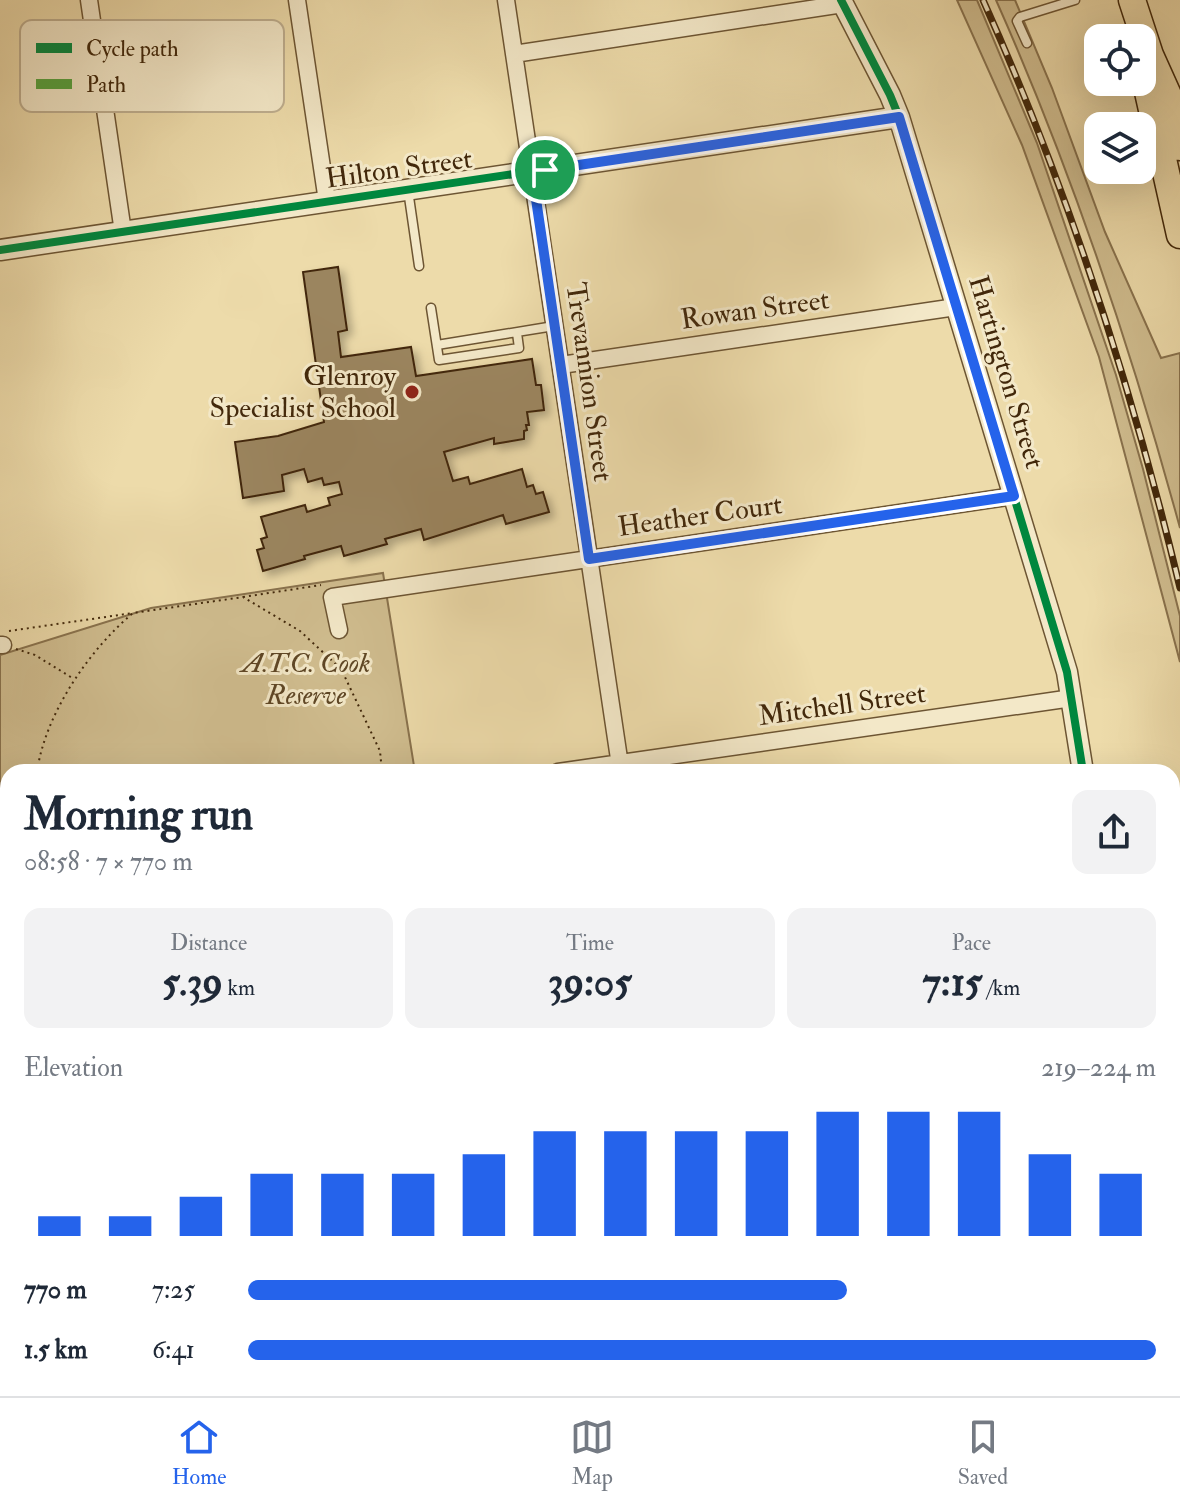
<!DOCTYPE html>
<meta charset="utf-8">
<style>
:root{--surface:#fff;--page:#f2f2f3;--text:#1f2937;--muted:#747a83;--line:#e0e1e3;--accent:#2563eb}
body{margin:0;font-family:"IM FELL Double Pica",serif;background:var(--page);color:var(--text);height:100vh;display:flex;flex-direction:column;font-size:30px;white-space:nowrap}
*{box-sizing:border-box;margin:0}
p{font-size:26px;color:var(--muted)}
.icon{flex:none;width:44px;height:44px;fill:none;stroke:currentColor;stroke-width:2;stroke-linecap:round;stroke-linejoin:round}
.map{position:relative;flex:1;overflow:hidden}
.sheet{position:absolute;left:0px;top:764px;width:1180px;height:632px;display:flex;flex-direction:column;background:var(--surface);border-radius:24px 24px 0 0;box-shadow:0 8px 32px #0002}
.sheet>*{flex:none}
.tools{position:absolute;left:1084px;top:24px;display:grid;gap:16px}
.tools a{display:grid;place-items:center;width:72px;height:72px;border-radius:16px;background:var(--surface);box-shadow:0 8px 32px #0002;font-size:40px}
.pin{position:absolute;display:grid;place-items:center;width:68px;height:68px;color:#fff;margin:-34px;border:4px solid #fff;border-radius:50%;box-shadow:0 2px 8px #0007}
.round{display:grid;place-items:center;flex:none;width:84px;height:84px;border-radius:16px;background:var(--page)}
.summary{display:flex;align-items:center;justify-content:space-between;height:136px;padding:0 24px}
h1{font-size:44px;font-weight:700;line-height:60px}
.metrics{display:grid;grid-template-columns:repeat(3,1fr);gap:12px;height:136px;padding:8px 24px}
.metrics div{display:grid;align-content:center;border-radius:16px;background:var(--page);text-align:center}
.metrics b{font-size:40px;font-weight:700}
.metrics small{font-size:22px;font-weight:400}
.metrics p{font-size:22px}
.chart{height:224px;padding:16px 24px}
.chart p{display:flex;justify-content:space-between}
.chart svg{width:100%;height:144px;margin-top:8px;stroke:var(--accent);stroke-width:6}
ul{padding:0 24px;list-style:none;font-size:26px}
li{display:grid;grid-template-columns:128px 96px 1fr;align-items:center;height:60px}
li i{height:20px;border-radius:10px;background:var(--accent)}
.menu{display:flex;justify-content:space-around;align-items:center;height:112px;border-top:2px solid var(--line);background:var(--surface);font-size:22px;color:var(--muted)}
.menu a{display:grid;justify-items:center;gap:4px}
.menu .on{color:var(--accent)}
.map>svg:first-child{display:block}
.green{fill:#d0bd8f;stroke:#89724d;stroke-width:2}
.building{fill:#9b855e;stroke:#42280b;stroke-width:2;filter:url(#shadow)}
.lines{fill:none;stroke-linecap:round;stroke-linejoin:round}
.service-casing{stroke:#6d5533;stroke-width:11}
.minor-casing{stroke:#6d5533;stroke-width:19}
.tertiary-casing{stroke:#6d5533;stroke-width:23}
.primary-casing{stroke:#42280b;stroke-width:29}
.motorway-casing{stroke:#42280b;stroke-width:33}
.path{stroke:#42280b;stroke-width:2;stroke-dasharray:2 4;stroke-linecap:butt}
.service{stroke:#f3e8c8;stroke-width:8}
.minor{stroke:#f3e8c8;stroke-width:16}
.tertiary{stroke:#f3e8c8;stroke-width:20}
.primary{stroke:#eddbaa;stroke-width:26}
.motorway{stroke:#eddbaa;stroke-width:30}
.rail-casing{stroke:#42280b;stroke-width:7}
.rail{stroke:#f3e8c8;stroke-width:4;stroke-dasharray:12;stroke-linecap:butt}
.quiet{stroke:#55a33e;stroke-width:6;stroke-dasharray:12 6;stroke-linecap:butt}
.cycleway-casing{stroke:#f3e8c8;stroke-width:13}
.cycleway{stroke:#00873e;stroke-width:8}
.route-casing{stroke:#fff;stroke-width:16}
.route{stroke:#2563eb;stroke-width:10}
.poi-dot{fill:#8f2418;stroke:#f3e8c8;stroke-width:3}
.labels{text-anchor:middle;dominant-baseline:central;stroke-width:6;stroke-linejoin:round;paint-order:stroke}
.street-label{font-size:28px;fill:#42280b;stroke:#f3e8c8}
.poi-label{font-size:28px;fill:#42280b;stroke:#f3e8c8;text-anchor:end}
.park-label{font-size:28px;font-style:italic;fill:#5e4625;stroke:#f3e8c8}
.key{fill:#f3e8c8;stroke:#beae8f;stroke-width:2}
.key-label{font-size:22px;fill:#42280b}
</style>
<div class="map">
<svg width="1180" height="1396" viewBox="0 0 1180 1396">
<defs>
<filter id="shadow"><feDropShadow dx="5" dy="5" stdDeviation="4" flood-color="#0004"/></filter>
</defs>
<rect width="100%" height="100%" fill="#eddbaa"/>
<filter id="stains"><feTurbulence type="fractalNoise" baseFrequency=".0025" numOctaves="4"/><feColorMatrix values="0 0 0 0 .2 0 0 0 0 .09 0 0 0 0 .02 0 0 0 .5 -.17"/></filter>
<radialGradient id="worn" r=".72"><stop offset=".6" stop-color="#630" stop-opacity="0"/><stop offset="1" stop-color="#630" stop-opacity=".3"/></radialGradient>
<path class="green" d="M957 0H977L1037 143 1116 375 1143 469 1180 616V662L1099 357 1022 145Z
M996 0H1015L1052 88 1105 232 1161 358 1180 353V528C1131 348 1072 171 996 0Z
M383 573 414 766 406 772H8V1038L0 1039V655L151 608Z
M8 1386V1388H290L287 1396H248L241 1390 226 1396H0V1388Z"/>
<path class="building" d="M338 267 347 330 338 332 341 357 411 347 416 376 532 359 536 385H541L544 410 527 412 529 425H526L527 430 524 431V439L494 444V438L444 452 453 481 468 477 470 484 522 469 527 487 533 485 536 494 543 492 549 512 506 524 503 515 424 540 421 529 385 539 387 544 344 556 341 546 304 556 305 559 263 571 257 550 264 548 261 539 267 537 261 517 305 505 307 512 330 505 328 498 342 494 339 482 324 485 322 478 308 482 304 469 282 475 284 491 243 498 235 442 278 436 324 422 303 272Z"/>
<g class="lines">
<defs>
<path id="service" d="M1027 43 1017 21 1020 17 1075 0
M408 190 419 266
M431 308 439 360 519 348 517 333
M437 345 554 326"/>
<path id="minor" d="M89 0 123 232
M297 0 327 201
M506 0 621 772
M514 54 843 4
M561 365 956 307
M339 630 332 597 1014 496
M0 645H3
M558 772 1072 698
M0 1280 8 1278
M1172 1322 1180 1320
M895 1396 925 1388"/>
<path id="tertiary" d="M841 0 890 95 899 117 1067 672 1083 772
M0 250 899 117
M1172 997 1180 1006
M0 1059 8 1058"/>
<path id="primary" d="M1132 0 1150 55 1168 95 1180 147
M1150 55 1148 92 1180 235"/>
<path id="motorway" d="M1172 1153 1180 1152
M1172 1185 1180 1184
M380 1396 401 1388
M476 1396 497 1388"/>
</defs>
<use href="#service" class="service-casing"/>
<use href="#minor" class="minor-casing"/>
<use href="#tertiary" class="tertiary-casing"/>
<use href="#primary" class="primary-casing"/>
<use href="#motorway" class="motorway-casing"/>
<path class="path" d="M243 597 321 585
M9 631 133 613
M16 649 35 655 74 679
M37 772C45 714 89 650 133 613L243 597 300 631 340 668 344 675 380 751 382 772"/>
<use href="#service" class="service"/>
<use href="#minor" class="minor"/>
<use href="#tertiary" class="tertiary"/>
<use href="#primary" class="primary"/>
<use href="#motorway" class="motorway"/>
<defs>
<path id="rail" d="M983 0C1068 189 1132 387 1180 588"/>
</defs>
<use href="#rail" class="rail-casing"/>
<use href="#rail" class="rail"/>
<path class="quiet" d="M383 768 392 772"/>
<defs>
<path id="cycleway" d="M841 0 890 95 899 117 1067 672 1083 772
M0 250 899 117"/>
</defs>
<use href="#cycleway" class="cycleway-casing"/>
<use href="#cycleway" class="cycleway"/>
</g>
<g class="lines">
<defs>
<path id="route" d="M899 117 1014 496 589 559 532 172Z"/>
</defs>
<use href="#route" class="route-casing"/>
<use href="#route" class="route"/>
</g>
<circle class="poi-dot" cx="412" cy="392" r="8"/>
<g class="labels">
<g class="street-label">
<text transform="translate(399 169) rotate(-8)">Hilton Street</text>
<text transform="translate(755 310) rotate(-8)">Rowan Street</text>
<text transform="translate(1006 372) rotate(73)">Hartington Street</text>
<text transform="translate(589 382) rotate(82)">Trevannion Street</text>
<text transform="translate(700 516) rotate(-8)">Heather Court</text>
<text transform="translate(842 705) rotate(-8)">Mitchell Street</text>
</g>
<g class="poi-label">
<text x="396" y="376">Glenroy<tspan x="396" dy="32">Specialist School</tspan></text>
</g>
<g class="park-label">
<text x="306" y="663">A.T.C. Cook<tspan x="306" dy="32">Reserve</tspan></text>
</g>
</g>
<rect x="20" y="20" width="264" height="92" rx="12" class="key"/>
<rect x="36" y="43" width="36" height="10" fill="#00873e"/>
<rect x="36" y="79" width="36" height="10" fill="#55a33e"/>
<g class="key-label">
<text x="86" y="56">Cycle path</text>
<text x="86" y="92">Path</text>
</g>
<rect width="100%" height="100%" filter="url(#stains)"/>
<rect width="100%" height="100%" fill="url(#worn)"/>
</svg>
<div class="tools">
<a><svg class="icon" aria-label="locate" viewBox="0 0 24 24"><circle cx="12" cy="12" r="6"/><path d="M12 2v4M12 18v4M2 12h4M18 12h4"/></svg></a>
<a><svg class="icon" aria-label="layers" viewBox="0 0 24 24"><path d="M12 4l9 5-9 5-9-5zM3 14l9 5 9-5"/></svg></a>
</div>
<div class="pin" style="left:545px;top:170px;background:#1e9e55"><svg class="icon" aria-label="arrive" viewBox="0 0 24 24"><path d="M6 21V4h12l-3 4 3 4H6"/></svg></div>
<section class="sheet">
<div class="summary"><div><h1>Morning run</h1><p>08:58 · 7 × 770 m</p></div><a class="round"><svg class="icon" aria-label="share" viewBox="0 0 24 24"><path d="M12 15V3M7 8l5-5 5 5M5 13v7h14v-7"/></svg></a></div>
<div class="metrics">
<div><p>Distance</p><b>5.39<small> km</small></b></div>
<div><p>Time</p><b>39:05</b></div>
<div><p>Pace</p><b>7:15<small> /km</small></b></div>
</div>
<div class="chart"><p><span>Elevation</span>219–224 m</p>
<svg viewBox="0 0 160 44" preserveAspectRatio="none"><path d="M5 44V38M15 44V38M25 44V32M35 44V25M45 44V25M55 44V25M65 44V19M75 44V12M85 44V12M95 44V12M105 44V12M115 44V6M125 44V6M135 44V6M145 44V19M155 44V25"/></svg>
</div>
<ul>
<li><b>770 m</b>7:25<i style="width:66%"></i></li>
<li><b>1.5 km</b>6:41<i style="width:100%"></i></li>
</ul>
</section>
</div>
<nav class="menu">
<a class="on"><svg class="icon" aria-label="home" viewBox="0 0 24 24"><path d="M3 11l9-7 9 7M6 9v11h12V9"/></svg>Home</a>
<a><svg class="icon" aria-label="map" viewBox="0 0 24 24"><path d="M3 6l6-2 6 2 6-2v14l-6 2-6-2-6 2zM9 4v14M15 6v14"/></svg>Map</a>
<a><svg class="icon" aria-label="saved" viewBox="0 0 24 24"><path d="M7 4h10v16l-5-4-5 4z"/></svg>Saved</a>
</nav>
